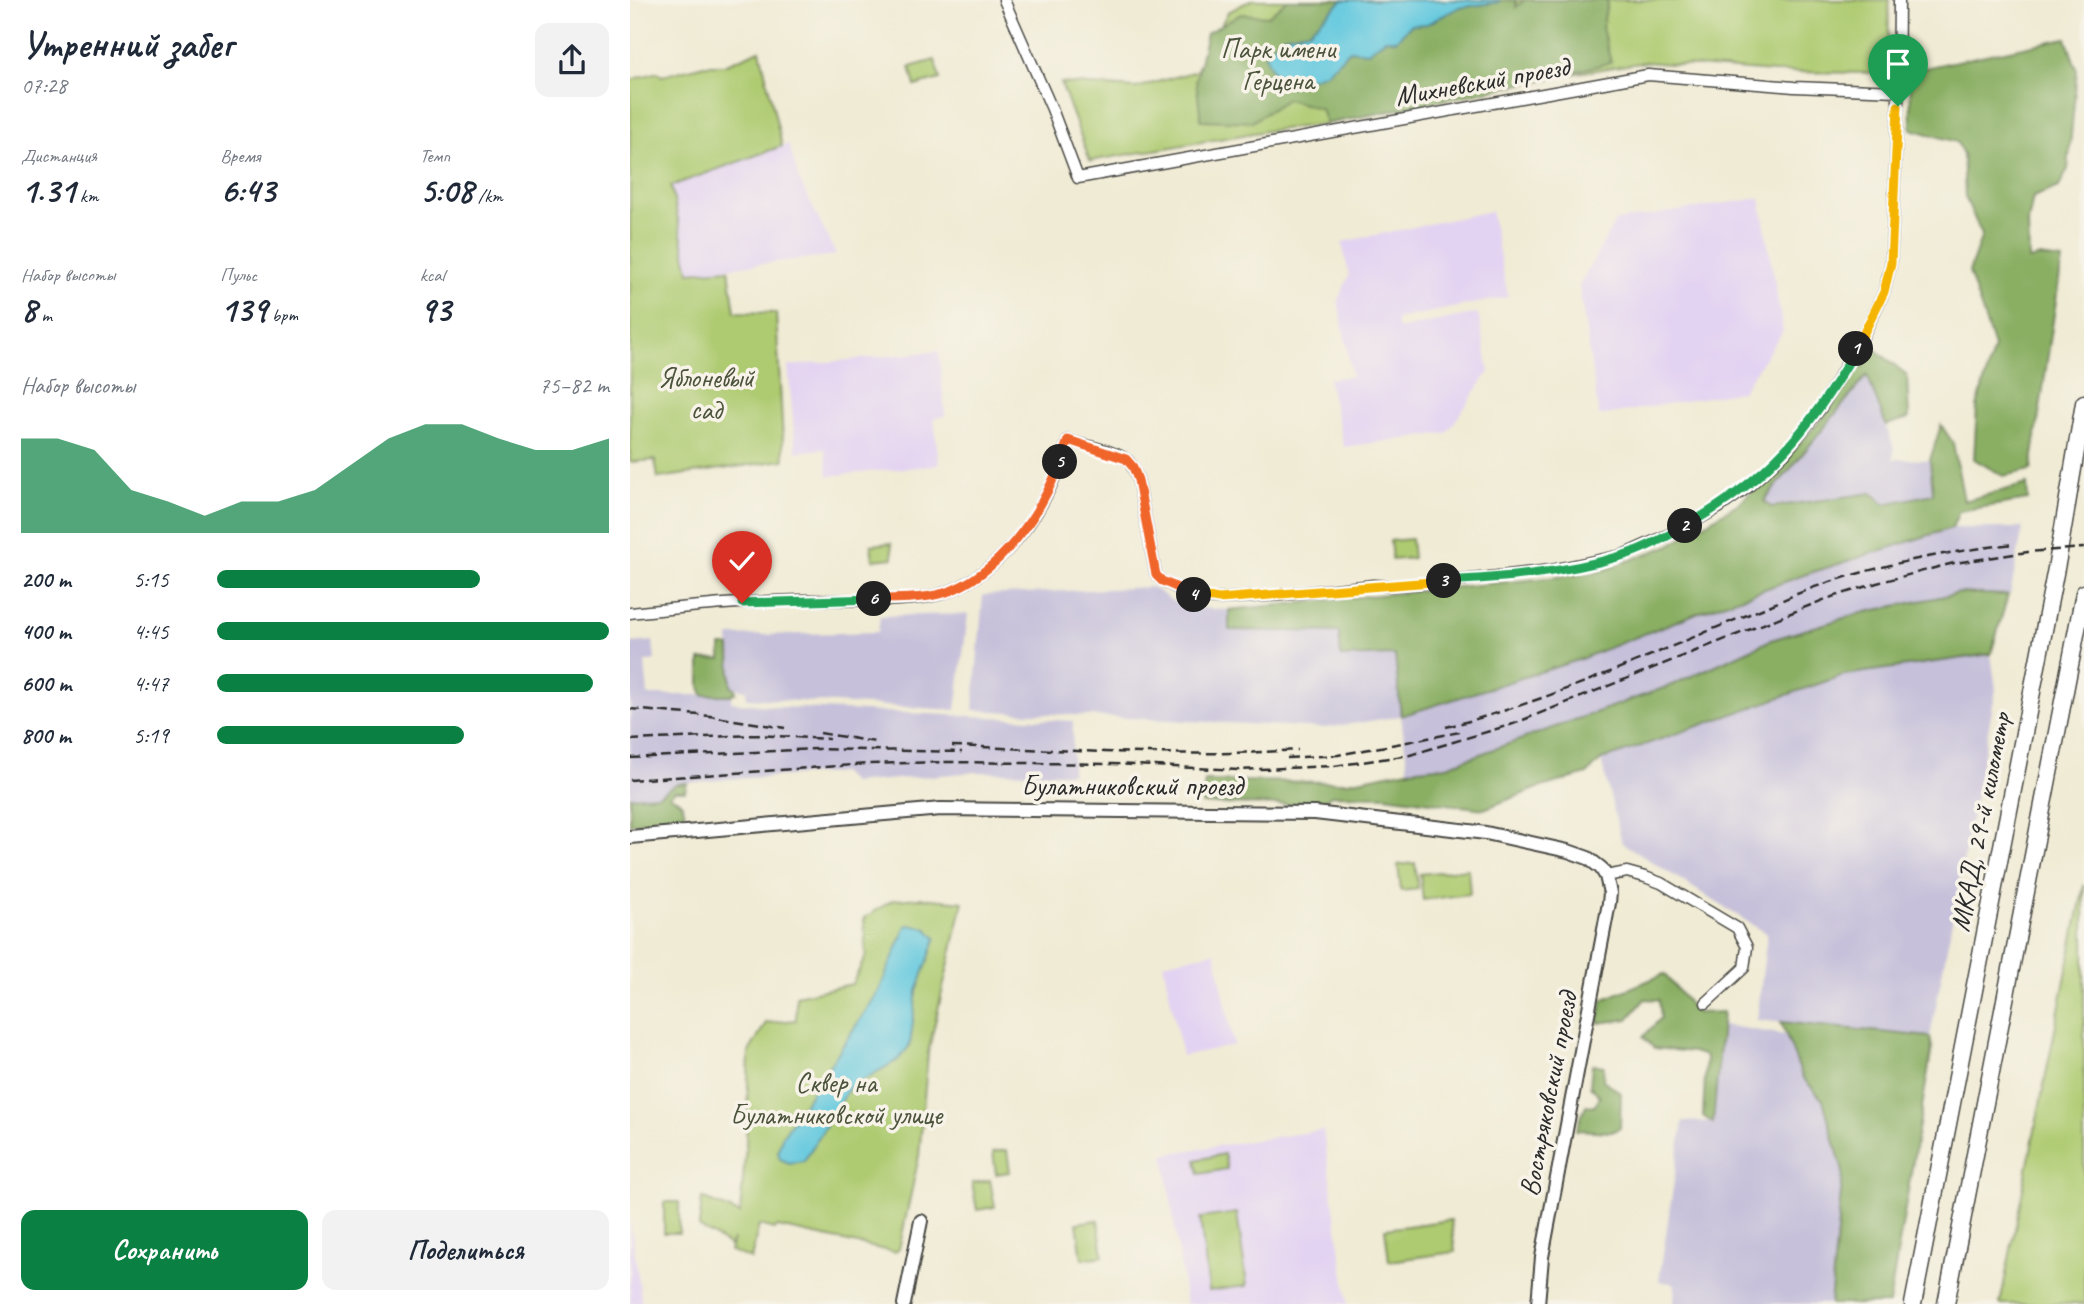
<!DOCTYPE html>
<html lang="ru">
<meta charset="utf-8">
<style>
:root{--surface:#fff;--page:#f2f2f3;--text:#1f2937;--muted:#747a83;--accent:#0b8043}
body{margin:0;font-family:Caveat,sans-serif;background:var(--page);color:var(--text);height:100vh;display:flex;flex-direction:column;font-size:26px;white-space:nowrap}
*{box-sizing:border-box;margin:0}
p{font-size:23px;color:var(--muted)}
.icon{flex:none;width:38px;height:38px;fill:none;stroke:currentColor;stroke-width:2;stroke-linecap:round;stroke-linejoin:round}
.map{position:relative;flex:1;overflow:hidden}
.side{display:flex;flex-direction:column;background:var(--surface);width:630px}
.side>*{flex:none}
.pin{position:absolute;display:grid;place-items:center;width:60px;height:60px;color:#fff;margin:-72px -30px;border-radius:50% 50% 50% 0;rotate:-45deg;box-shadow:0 0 7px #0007}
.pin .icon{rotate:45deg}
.km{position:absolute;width:35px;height:35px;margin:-18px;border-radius:50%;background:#222;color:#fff;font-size:19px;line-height:35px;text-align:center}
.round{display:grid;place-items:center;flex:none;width:74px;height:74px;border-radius:14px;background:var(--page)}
.summary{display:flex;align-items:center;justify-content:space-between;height:119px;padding:0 21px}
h1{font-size:38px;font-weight:600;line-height:52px}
.stats{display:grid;grid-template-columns:repeat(3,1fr);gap:10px;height:119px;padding:7px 21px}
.stats div{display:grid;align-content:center}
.stats b{font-size:35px;font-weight:600}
.stats small{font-size:19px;font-weight:400}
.stats p{font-size:19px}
.chart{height:196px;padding:14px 21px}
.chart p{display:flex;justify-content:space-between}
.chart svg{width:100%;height:126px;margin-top:7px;fill:var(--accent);opacity:.7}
.button{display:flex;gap:14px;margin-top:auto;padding:14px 21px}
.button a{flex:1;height:80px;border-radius:14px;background:var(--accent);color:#fff;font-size:28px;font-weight:600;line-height:80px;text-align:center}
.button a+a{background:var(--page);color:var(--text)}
ul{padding:0 21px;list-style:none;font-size:23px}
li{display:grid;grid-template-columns:112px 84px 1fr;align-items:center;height:52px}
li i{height:18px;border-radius:9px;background:var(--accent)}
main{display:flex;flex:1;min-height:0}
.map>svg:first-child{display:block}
.built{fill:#e3d3f2}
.industrial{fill:#c6c0da}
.green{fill:#aecb71;stroke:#6c7b4e;stroke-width:2}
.forest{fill:#8aaf63;stroke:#5a6d47;stroke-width:2}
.water{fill:#61c8de;stroke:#467a84;stroke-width:2}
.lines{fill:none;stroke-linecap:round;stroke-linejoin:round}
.minor-casing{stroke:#494844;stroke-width:13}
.tertiary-casing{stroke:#494844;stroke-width:16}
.trunk-casing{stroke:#494844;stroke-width:19}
.minor{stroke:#fff;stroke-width:10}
.tertiary{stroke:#fff;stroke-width:12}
.trunk{stroke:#fff;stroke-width:16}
.rail{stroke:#2b2b2b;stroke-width:2.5;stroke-dasharray:10 5;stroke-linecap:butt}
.split-1-casing{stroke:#fff;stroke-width:14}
.split-2-casing{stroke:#fff;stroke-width:14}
.split-3-casing{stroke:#fff;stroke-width:14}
.split-4-casing{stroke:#fff;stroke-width:14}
.split-5-casing{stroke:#fff;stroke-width:14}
.split-6-casing{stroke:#fff;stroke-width:14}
.split-7-casing{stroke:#fff;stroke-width:14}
.split-1{stroke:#f5b400;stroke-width:9}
.split-2{stroke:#22a559;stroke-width:9}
.split-3{stroke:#22a559;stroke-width:9}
.split-4{stroke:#f5b400;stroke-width:9}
.split-5{stroke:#f0652b;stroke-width:9}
.split-6{stroke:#f0652b;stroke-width:9}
.split-7{stroke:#22a559;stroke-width:9}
.labels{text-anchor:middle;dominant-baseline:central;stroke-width:7;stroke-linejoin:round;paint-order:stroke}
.park-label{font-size:28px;fill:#4c533c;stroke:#f7f3e8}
.street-label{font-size:28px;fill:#2b2b2b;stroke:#f7f3e8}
</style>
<main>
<section class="side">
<div class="summary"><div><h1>Утренний забег</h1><p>07:28</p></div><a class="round"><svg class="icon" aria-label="share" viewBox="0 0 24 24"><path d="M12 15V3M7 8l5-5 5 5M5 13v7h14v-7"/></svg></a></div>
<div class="stats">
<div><p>Дистанция</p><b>1.31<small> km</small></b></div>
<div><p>Время</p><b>6:43</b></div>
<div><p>Темп</p><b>5:08<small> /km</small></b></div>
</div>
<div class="stats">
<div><p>Набор высоты</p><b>8<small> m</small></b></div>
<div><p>Пульс</p><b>139<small> bpm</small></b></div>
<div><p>kcal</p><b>93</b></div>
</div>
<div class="chart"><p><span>Набор высоты</span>75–82 m</p>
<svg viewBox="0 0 160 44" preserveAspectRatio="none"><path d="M0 44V11L10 11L20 15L30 29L40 33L50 38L60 33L70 33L80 29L90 20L100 11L110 6L120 6L130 11L140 15L150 15L160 11V44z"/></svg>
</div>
<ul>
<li><b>200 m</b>5:15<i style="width:67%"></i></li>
<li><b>400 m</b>4:45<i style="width:100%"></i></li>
<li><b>600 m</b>4:47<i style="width:96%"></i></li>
<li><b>800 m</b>5:19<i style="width:63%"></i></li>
</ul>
<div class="button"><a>Сохранить</a><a>Поделиться</a></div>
</section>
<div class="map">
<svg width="1454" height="1304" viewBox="0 0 1454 1304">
<rect width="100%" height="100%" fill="#f7f3e8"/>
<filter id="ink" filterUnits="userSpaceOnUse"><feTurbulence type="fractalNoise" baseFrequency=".0143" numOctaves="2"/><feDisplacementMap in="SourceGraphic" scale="14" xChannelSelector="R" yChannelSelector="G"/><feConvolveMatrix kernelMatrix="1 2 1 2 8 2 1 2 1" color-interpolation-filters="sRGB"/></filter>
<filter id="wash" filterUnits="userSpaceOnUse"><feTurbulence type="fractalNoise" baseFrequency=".00686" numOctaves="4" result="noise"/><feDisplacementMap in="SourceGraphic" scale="28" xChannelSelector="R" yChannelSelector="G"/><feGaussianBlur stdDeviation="1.57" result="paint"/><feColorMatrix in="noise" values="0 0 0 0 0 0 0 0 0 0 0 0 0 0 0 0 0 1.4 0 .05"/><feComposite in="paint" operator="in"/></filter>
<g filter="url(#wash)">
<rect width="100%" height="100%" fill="#f0ebd4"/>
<path class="built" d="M159 144 168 177 206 255 59 272 41 185Z
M1130 198 1153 331 1112 391 969 416 949 286 985 221Z
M861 211 878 297 766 319 768 329 848 313 859 372 817 433 714 447 698 379 722 376 708 300 719 276 712 242Z
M309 351 315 416 304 418 309 465 198 476 195 449 166 452 158 366Z
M585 952 604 1045 552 1056 533 963Z
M693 1130 718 1304H556L534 1154Z
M0 1219 12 1304H0Z"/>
<path class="industrial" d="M1237 375 1264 448 1263 459 1300 460 1303 494 1255 504 1242 493 1141 507 1134 500Z
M1322 528H1393L1380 595 1329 593 1231 613 1141 640 1042 685 817 766 778 770 771 716 696 728 343 710 353 595 522 587 551 607 599 610 600 630 709 632 711 657 765 655 772 715 948 660 1067 613 1177 574Z
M338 614 326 710 117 698 116 690 101 687 99 636 248 632 250 616Z
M23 641 25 660 15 662 18 695H102L101 702 149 707 443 721 442 773 345 772 222 783 211 773 97 779 47 784 28 795 0 797V643Z
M1361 654 1366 689 1300 1037 1127 1020 1137 934 992 843 971 760 1214 675Z
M1093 1025 1156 1035 1173 1078 1193 1100 1213 1172 1200 1304H1044L1045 1284 1029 1281 1053 1121 1083 1122Z"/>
<path class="green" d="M621 0H1259L1258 59 1256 73 1143 72 1015 62 930 76 696 124 636 131 460 161 431 83 506 88 566 71 598 12Z
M130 50 152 146 41 186 59 272 99 269 105 312 146 313 154 460 28 478 25 460 0 462V80L28 72 32 76 74 65H94Z
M305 60 310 79 285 86 280 67Z
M781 539 783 558 762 560 760 541Z
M261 543 263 558 243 560 241 545Z
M785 863 788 889 771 891 768 865Z
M838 869 840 894 793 900 790 874Z
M1454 885V1304H1370Z
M291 898 333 902 298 1053 289 1156 269 1249 265 1252 148 1227 144 1229 129 1225 121 1259 100 1251 103 1239 100 1246 69 1227 72 1198 110 1214 116 1144 119 1052 136 1023 166 1020V996L222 984 236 956 234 918 263 900Z
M377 1150 380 1172 366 1174 363 1152Z
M594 1154 597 1169 569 1174 566 1160Z
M360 1180 365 1207 347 1210 342 1183Z
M49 1202V1233H34V1202Z
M607 1213 617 1286 579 1291 570 1218Z
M468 1220 473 1256 452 1259 447 1223Z
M821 1220 825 1252 759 1261 755 1229Z"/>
<path class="forest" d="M657 0H713L679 31 653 36 696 73 720 50 738 52 755 39 766 40 781 25 797 24 828 8 868 2 870 0H886V7L894 0H978L972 28 981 62 930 76 696 124 691 109 657 99 622 122 571 120 566 80 577 33 611 14 638 16Z
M1436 38 1447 70 1438 169 1429 187 1403 197 1398 222 1399 260 1411 257 1432 260 1401 470 1373 476 1344 459 1347 407 1364 347 1339 272 1352 235 1335 197 1333 154 1327 142 1281 129 1280 71Z
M1242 347 1277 375 1279 418 1256 425 1237 375 1134 501 1141 507 1242 493 1255 504 1303 494 1300 460 1311 425 1323 443 1334 501 1397 484 1398 500 1329 511 1322 528 1177 574 1067 613 948 660 771 716 765 655 711 657 709 632 599 630V610L966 573 1038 546 1109 503 1142 474 1201 409 1226 365 1233 367Z
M1329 593 1378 595 1361 654 1214 675 971 760 957 774 908 788 854 809 755 796 701 795 689 805 572 804 575 781 717 782 778 770 817 766 1042 685 1141 640 1231 613Z
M91 646H100L101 686 105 688 106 693H102V695H73L70 687V660L91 659Z
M57 783 55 791H44L40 796C52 801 54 805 55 817L0 824V797L28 795 46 784Z
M1034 974 1067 1013 1093 1012 1083 1123 1073 1116 1076 1056 1063 1052 1024 1048 1013 1037 1031 1018 1029 1000 1015 999 998 1019 968 1023 972 1000Z
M1151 1022 1300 1037 1302 1048 1259 1304H1200L1213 1172 1193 1100 1173 1078Z
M962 1064 974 1066 973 1080 991 1093 990 1128 982 1132 946 1130 956 1105 965 1106 970 1096 960 1086Z"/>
<path class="water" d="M713 0H870L869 2 828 8 797 24 781 25 766 40 755 39 738 52 720 50 696 73 659 86 643 72 635 55 653 36 679 31Z
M279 925 296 928 306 938 287 991 280 1045 268 1060 219 1088 174 1161 159 1163 150 1159 148 1151 152 1137 249 991 276 926Z"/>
</g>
<g filter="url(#ink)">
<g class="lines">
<defs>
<path id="minor" d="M374 0 422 109 448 178 1018 75 1164 87 1267 91
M0 613C57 607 113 601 171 600 211 599 277 605 314 593 360 578 399 531 419 490 427 474 432 456 438 440 454 446 485 450 497 460 503 465 505 473 508 480L526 575 532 581 555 592 574 598 589 599 651 595 743 585 761 586 824 581 921 570 993 555 1049 530 1090 507 1117 488 1155 453 1190 409 1232 338 1254 292 1261 263 1268 106 1269 0
M976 876 997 872 1015 877 1031 883 1107 928 1117 947 1114 968 1076 1003"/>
<path id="tertiary" d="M0 837 311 809 685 813 856 833 938 851 958 858 971 868 976 876 980 893 979 903 912 1257 908 1304
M274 1304 291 1221"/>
<path id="trunk" d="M1283 1304 1428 558 1454 403
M1316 1304 1454 593"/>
</defs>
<use href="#minor" class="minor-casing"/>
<use href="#tertiary" class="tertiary-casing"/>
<use href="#trunk" class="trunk-casing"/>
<use href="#minor" class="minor"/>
<use href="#tertiary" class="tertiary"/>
<use href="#trunk" class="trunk"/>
<path class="rail" d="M0 709 80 716 155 728
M816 727C918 702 1015 657 1112 617 1138 607 1164 594 1191 585 1253 564 1319 551 1384 544
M190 733 245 742
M0 740 127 735 199 739
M322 746C437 750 553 758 668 750
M0 758 186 749 332 752
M657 758 708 755 830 732
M0 780 239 764 317 762 482 764 608 770 704 766 780 755 883 724 1196 599 1247 583 1324 563 1398 552 1454 548"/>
</g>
</g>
<g class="lines" filter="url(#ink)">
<defs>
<path id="split-1" d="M1226 349 1254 292 1261 263 1268 106"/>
<path id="split-2" d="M1055 526C1137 481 1181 429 1226 349"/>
<path id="split-3" d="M814 581C872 578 935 573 991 556 1013 550 1036 537 1055 526"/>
<path id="split-4" d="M564 595 589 599 814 581"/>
<path id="split-5" d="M430 462 438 440 496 459 503 467 508 480 526 575 532 581 564 595"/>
<path id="split-6" d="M244 599C266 599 292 599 314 593 368 576 412 513 430 462"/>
<path id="split-7" d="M112 603 244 599"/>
</defs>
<use href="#split-1" class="split-1-casing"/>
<use href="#split-2" class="split-2-casing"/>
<use href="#split-3" class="split-3-casing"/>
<use href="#split-4" class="split-4-casing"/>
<use href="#split-5" class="split-5-casing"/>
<use href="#split-6" class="split-6-casing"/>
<use href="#split-7" class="split-7-casing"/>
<use href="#split-1" class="split-1"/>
<use href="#split-2" class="split-2"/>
<use href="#split-3" class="split-3"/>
<use href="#split-4" class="split-4"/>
<use href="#split-5" class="split-5"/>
<use href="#split-6" class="split-6"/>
<use href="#split-7" class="split-7"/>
</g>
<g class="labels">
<g class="park-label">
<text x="648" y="48">Парк имени<tspan x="648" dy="32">Герцена</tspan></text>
<text x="76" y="377">Яблоневый<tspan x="76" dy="32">сад</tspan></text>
<text x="206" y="1082">Сквер на<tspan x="206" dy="32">Булатниковской улице</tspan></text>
</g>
<g class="street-label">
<text transform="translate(852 81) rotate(-10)">Михневский проезд</text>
<text x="502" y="785">Булатниковский проезд</text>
<text transform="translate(1350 822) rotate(-79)">МКАД, 29-й километр</text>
<text transform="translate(918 1094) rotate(-79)">Востряковский проезд</text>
</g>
</g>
</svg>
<div class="pin" style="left:1268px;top:106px;background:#1e9e55"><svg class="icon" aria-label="arrive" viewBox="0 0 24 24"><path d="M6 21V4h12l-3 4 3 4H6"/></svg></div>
<div class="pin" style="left:112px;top:603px;background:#d93025"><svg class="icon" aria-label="check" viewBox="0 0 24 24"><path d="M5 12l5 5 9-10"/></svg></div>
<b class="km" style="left:1226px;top:349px">1</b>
<b class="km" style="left:1055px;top:526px">2</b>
<b class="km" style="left:814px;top:581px">3</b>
<b class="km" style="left:564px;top:595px">4</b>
<b class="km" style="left:430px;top:462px">5</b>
<b class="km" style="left:244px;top:599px">6</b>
</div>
</main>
